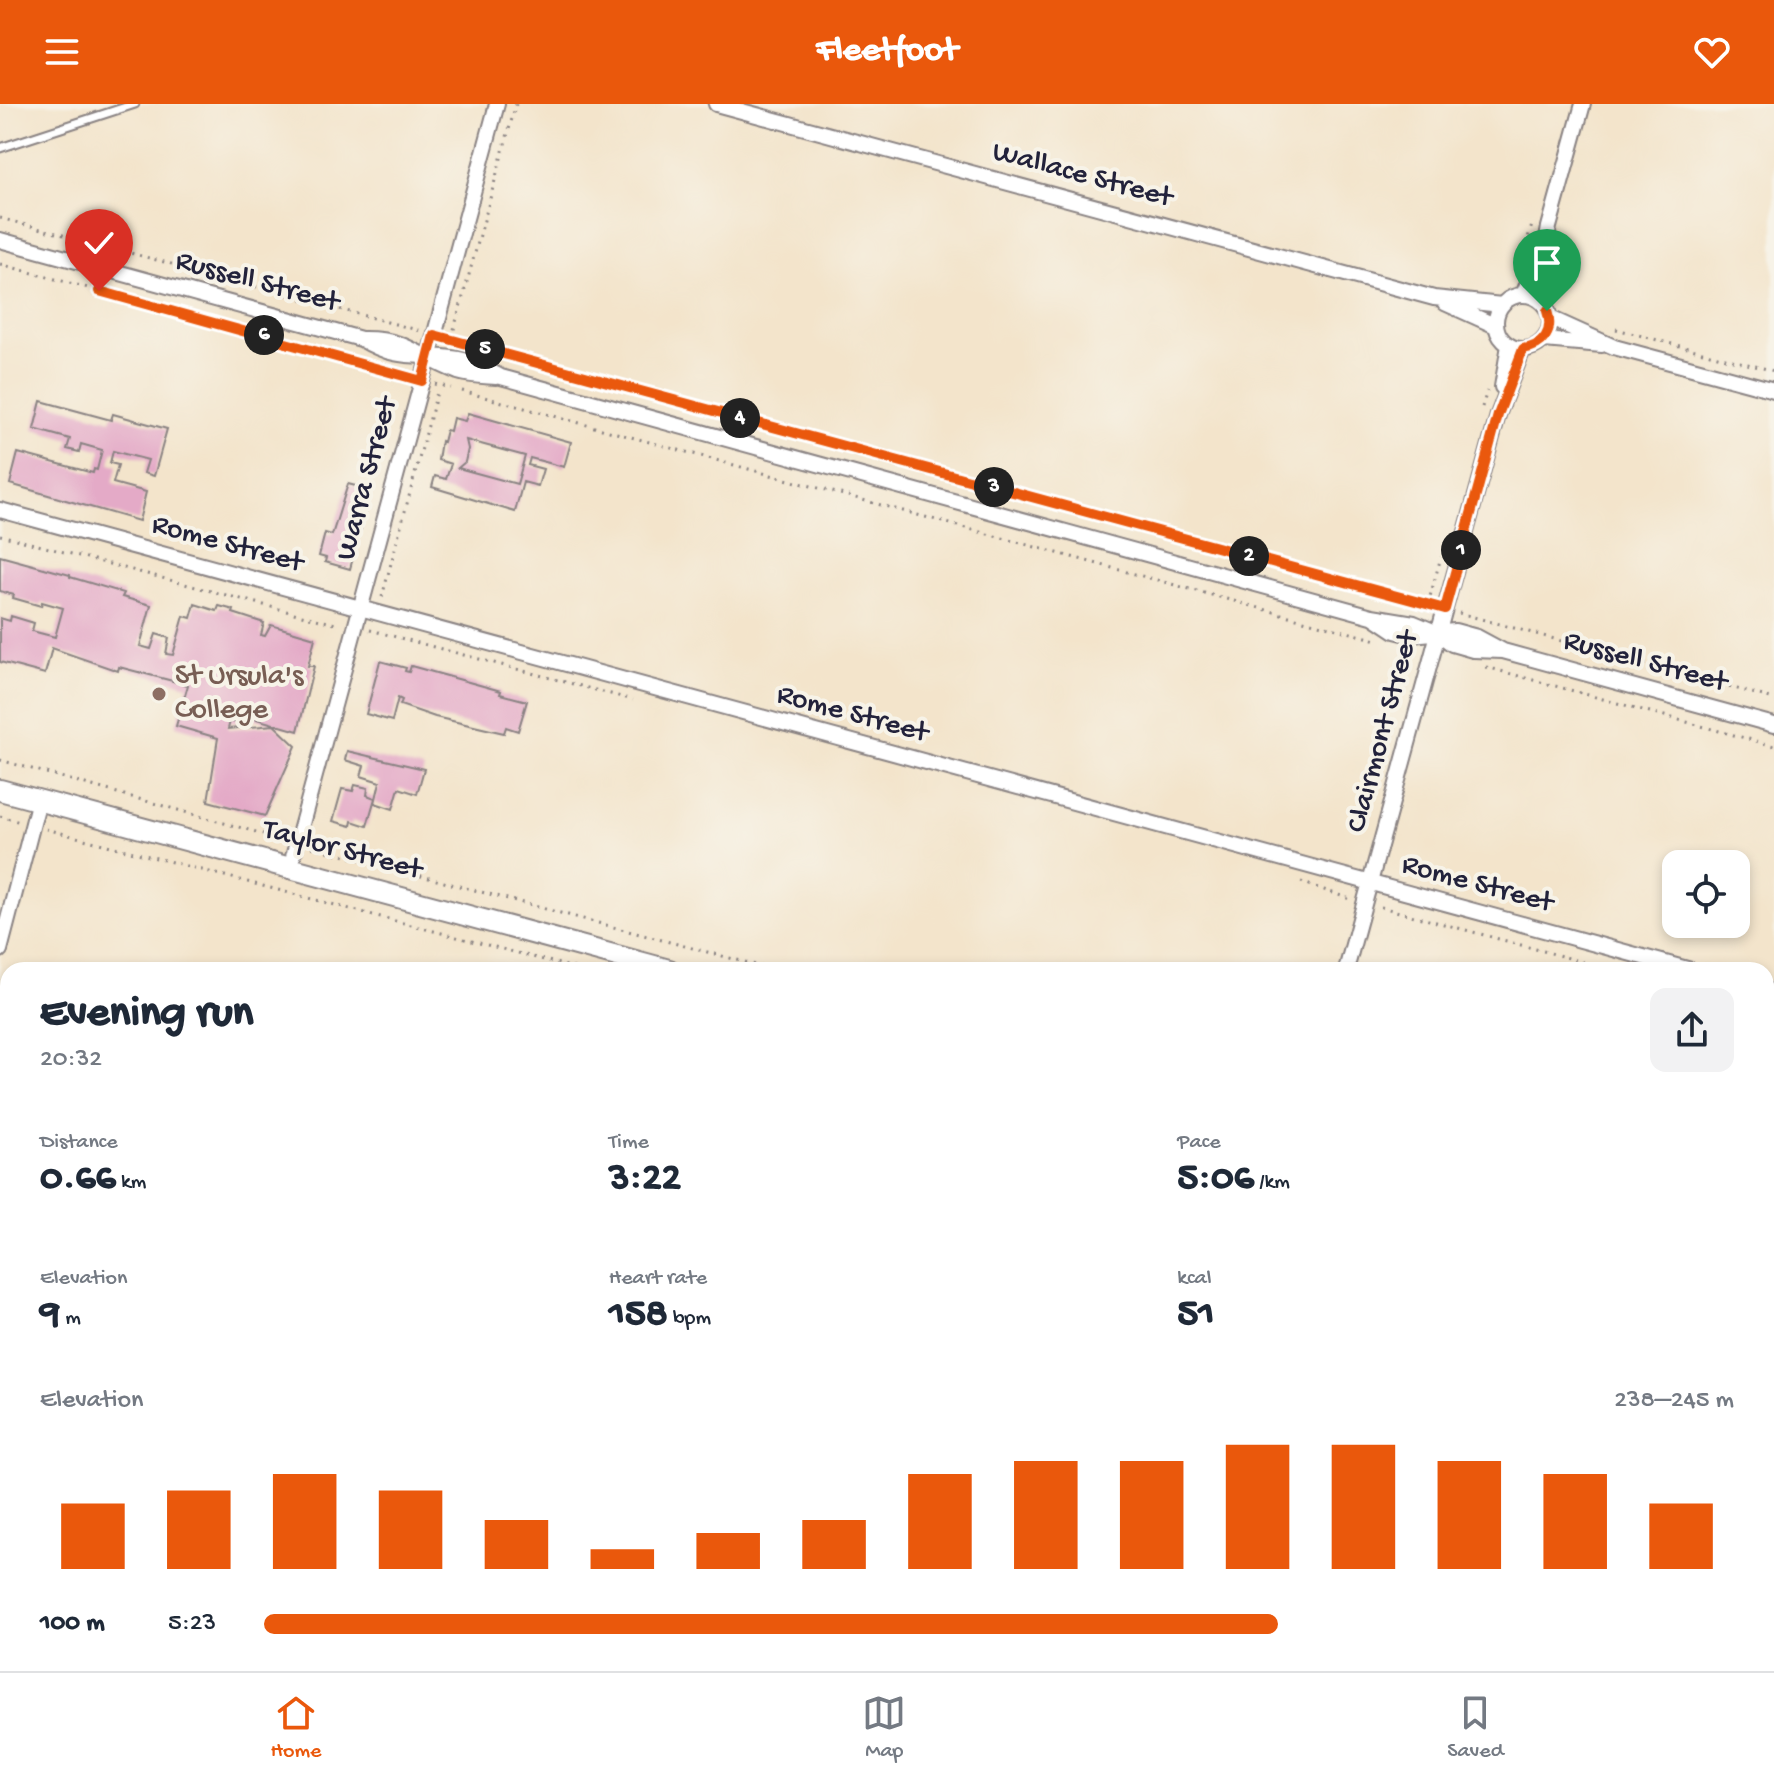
<!DOCTYPE html>
<meta charset="utf-8">
<style>
:root{--surface:#fff;--page:#f2f2f3;--text:#1f2937;--muted:#747a83;--line:#e0e1e3;--accent:#ea580c}
body{margin:0;font-family:"Gochi Hand",sans-serif;background:var(--page);color:var(--text);height:100vh;display:flex;flex-direction:column;font-size:30px;white-space:nowrap}
*{box-sizing:border-box;margin:0}
p{font-size:26px;color:var(--muted)}
.icon{flex:none;width:44px;height:44px;fill:none;stroke:currentColor;stroke-width:2;stroke-linecap:round;stroke-linejoin:round}
.map{position:relative;flex:1;overflow:hidden}
.side{position:absolute;left:0px;top:858px;width:1774px;height:710px;display:flex;flex-direction:column;background:var(--surface);border-radius:24px 24px 0 0;box-shadow:0 4px 12px #0003}
.side>*{flex:none}
.buttons{position:absolute;left:1662px;top:746px;display:grid;gap:16px}
.buttons a{display:grid;place-items:center;width:88px;height:88px;border-radius:16px;background:var(--surface);box-shadow:0 4px 12px #0003;font-size:40px}
.pin{position:absolute;display:grid;place-items:center;width:68px;height:68px;color:#fff;margin:-82px -34px;border-radius:50% 50% 50% 0;rotate:-45deg;box-shadow:0 0 8px #0007}
.pin .icon{rotate:45deg}
.km{position:absolute;width:40px;height:40px;margin:-20px;border-radius:50%;background:#222;color:#fff;font-size:22px;line-height:40px;text-align:center}
.round{display:grid;place-items:center;flex:none;width:84px;height:84px;border-radius:16px;background:var(--page)}
.headline{display:flex;align-items:center;justify-content:space-between;height:136px;padding:0 40px}
h1{font-size:44px;font-weight:700;line-height:60px}
.stats{display:grid;grid-template-columns:repeat(3,1fr);gap:12px;height:136px;padding:8px 40px}
.stats div{display:grid;align-content:center}
.stats b{font-size:40px;font-weight:700}
.stats small{font-size:22px;font-weight:400}
.stats p{font-size:22px}
.chart{height:224px;padding:16px 40px}
.chart p{display:flex;justify-content:space-between}
.chart svg{width:100%;height:144px;margin-top:8px;stroke:var(--accent);stroke-width:6}
ul{padding:0 40px;list-style:none;font-size:26px}
li{display:grid;grid-template-columns:128px 96px 1fr;align-items:center;height:60px}
li i{height:20px;border-radius:10px;background:var(--accent)}
header{display:flex;justify-content:space-between;align-items:center;height:104px;padding:0 40px;background:var(--accent);color:#fff;font-size:36px;font-weight:700}
.tabs{display:flex;justify-content:space-around;align-items:center;height:112px;border-top:2px solid var(--line);background:var(--surface);font-size:22px;color:var(--muted)}
.tabs a{display:grid;justify-items:center;gap:4px}
.tabs .current{color:var(--accent)}
.map>svg:first-child{display:block}
.building{fill:#e4aac7;fill-rule:evenodd}
.lines{fill:none;stroke-linecap:round;stroke-linejoin:round}
.lane-casing{stroke:#8a8383;stroke-width:11}
.street-casing{stroke:#8a8383;stroke-width:18}
.secondary-casing{stroke:#8a8383;stroke-width:24}
.path{stroke:#8a8383;stroke-width:3;stroke-dasharray:2 6;stroke-linecap:butt}
.lane{stroke:#fff;stroke-width:7}
.street{stroke:#fff;stroke-width:14}
.secondary{stroke:#fff;stroke-width:20}
.route-casing{stroke:#fff;stroke-width:16}
.route{stroke:#ea580c;stroke-width:10}
.education-dot{fill:#8d6e63;stroke:#f7f3e8;stroke-width:3}
.labels{text-anchor:middle;dominant-baseline:central;stroke-width:8;stroke-linejoin:round;paint-order:stroke}
.street-label{font-size:30px;fill:#22223b;stroke:#f7f3e8}
.education-label{font-size:30px;fill:#785e54;stroke:#f7f3e8;text-anchor:start}
</style>
<header><svg class="icon" aria-label="menu" viewBox="0 0 24 24"><path d="M4 6h16M4 12h16M4 18h16"/></svg>Fleetfoot<svg class="icon" aria-label="heart" viewBox="0 0 24 24"><path d="M12 20l-8-8c-3-5 5-10 8-4 3-6 11-1 8 4z"/></svg></header>
<div class="map">
<svg width="1774" height="1567" viewBox="0 0 1774 1567">
<rect width="100%" height="100%" fill="#f7f3e8"/>
<filter id="ink" filterUnits="userSpaceOnUse"><feTurbulence type="fractalNoise" baseFrequency=".0125" numOctaves="2"/><feDisplacementMap in="SourceGraphic" scale="16" xChannelSelector="R" yChannelSelector="G"/><feConvolveMatrix kernelMatrix="1 2 1 2 8 2 1 2 1" color-interpolation-filters="sRGB"/></filter>
<filter id="wash" filterUnits="userSpaceOnUse"><feTurbulence type="fractalNoise" baseFrequency=".006" numOctaves="4" result="noise"/><feDisplacementMap in="SourceGraphic" scale="32" xChannelSelector="R" yChannelSelector="G"/><feGaussianBlur stdDeviation="1.8" result="paint"/><feColorMatrix in="noise" values="0 0 0 0 0 0 0 0 0 0 0 0 0 0 0 0 0 1.4 0 .05"/><feComposite in="paint" operator="in"/></filter>
<g filter="url(#wash)">
<rect width="100%" height="100%" fill="#f3e4cb"/>
<g id="blocks">
<path class="building" d="M41 297 111 316 113 310 167 325 154 372 144 369 148 356 113 347 110 359 118 361 113 379 146 388 139 417 10 380 18 349 93 369 94 365 97 366 102 346 81 340 79 348 67 345 70 335 34 325Z
M468 309 571 338 564 363 530 354 528 361 543 365 538 382 523 378 515 408 432 383 435 372 446 375 451 360 438 356 441 337 443 338 446 326 450 327 453 314 465 317ZM466 336 525 352 517 380 458 364 465 358 468 345Z
M348 380 371 386 350 465 325 458 326 454 319 452 325 429 332 431Z
M0 452 70 471V473L124 489 122 493 151 501 140 542 151 545 156 530 169 534 166 550 173 551 184 512 191 514 195 500 217 507 219 502 234 506 233 509 264 519 261 531 265 532 271 521 315 534 308 562H314L298 627 239 610 237 619 230 617 228 625 274 621 296 642 265 712 208 697 218 634 176 622 188 581 119 563 118 567 52 544 45 570 0 558V514L10 517 11 512 34 519 32 527 55 533 63 504 42 498 41 502 13 494 14 491 0 487Z
M380 557 406 564 405 567 409 568 411 562 501 587 500 590 527 597 518 627 506 623 504 629 435 613 400 601 402 596 398 594 392 617 366 610Z
M347 647 424 665 417 690 399 684 393 705 375 699 380 678 361 672 364 662 345 656Z
M355 681 368 684 367 691 375 694 367 722 352 717 351 722 333 717 342 685 353 687Z"/>
</g>
</g>
<g filter="url(#ink)">
<use href="#blocks" fill-opacity="0" stroke="#8a8383" stroke-width="2"/>
<g class="lines">
<defs>
<path id="lane" d="M0 44 135 0"/>
<path id="street" d="M716 0 1434 194 1502 201
M0 136 361 235C409 234 417 253 458 268 470 272 483 272 496 273
M1523 191 1539 150
M1496 218a27 27 0 1 1 54 0a27 27 0 1 1-54 0Z
M1537 195 1549 123 1583 0
M1445 199 1496 222
M1550 214 1614 243 1774 286
M361 235C401 259 417 248 459 255 474 257 487 266 501 273L1372 512 1414 519 1438 529 1452 540 1473 546 1503 547
M1544 236 1602 241
M1502 283 1509 241
M0 406 1691 866
M1374 513 1395 527 1411 531 1455 527 1477 533 1503 547 1774 621
M290 764 497 0
M0 846 39 696
M1346 866 1498 311 1523 245
M1766 886 1774 889
M0 973 8 975
M1766 1220 1774 1190
M0 1254 8 1256
M1156 1560 1183 1567
M352 1567 354 1560
M563 1567 565 1560
M1386 1567 1388 1560
M1674 1567 1676 1560"/>
<path id="secondary" d="M0 686 669 866
M1766 1161 1774 1163"/>
</defs>
<use href="#lane" class="lane-casing"/>
<use href="#street" class="street-casing"/>
<use href="#secondary" class="secondary-casing"/>
<path class="path" d="M0 114 421 227
M1526 140 1532 121
M0 160 378 263
M1616 225 1774 267
M450 232 453 229 516 0
M482 244 1429 501
M394 267 408 273
M435 280 451 284
M462 287 1377 536
M1482 303 1487 287
M0 431 339 521
M382 493 437 288
M1426 507 1441 453
M1459 509 1774 595
M370 526 633 596
M1486 563 1774 642
M0 656 281 735
M0 712 20 718
M46 725 582 866
M312 743 775 866
M1301 778 1350 795
M1381 803 1613 866
M1766 907 1774 910
M0 1233 8 1235
M1098 1560 1125 1567
M1226 1560 1252 1567"/>
<use href="#lane" class="lane"/>
<use href="#street" class="street"/>
<use href="#secondary" class="secondary"/>
</g>
</g>
<g class="lines" filter="url(#ink)">
<defs>
<path id="route" d="M99 187 422 277 434 231 1445 505 1498 311 1523 245C1544 242 1554 227 1547 207"/>
</defs>
<use href="#route" class="route-casing"/>
<use href="#route" class="route"/>
</g>
<circle class="education-dot" cx="159" cy="590" r="8"/>
<g class="labels">
<g class="street-label">
<text transform="translate(1082 72) rotate(15)">Wallace Street</text>
<text transform="translate(257 179) rotate(15)">Russell Street</text>
<text transform="translate(368 375) rotate(-75)">Warra Street</text>
<text transform="translate(227 441) rotate(15)">Rome Street</text>
<text transform="translate(1645 559) rotate(15)">Russell Street</text>
<text transform="translate(852 611) rotate(15)">Rome Street</text>
<text transform="translate(1384 628) rotate(-75)">Clairmont Street</text>
<text transform="translate(342 747) rotate(15)">Taylor Street</text>
<text transform="translate(1477 781) rotate(15)">Rome Street</text>
</g>
<g class="education-label">
<text x="175" y="573">St Ursula's<tspan x="175" dy="34">College</tspan></text>
</g>
</g>
</svg>
<div class="buttons">
<a><svg class="icon" aria-label="locate" viewBox="0 0 24 24"><circle cx="12" cy="12" r="6"/><path d="M12 2v4M12 18v4M2 12h4M18 12h4"/></svg></a>
</div>
<div class="pin" style="left:1547px;top:207px;background:#1e9e55"><svg class="icon" aria-label="arrive" viewBox="0 0 24 24"><path d="M6 21V4h12l-3 4 3 4H6"/></svg></div>
<div class="pin" style="left:99px;top:187px;background:#d93025"><svg class="icon" aria-label="check" viewBox="0 0 24 24"><path d="M5 12l5 5 9-10"/></svg></div>
<b class="km" style="left:1461px;top:446px">1</b>
<b class="km" style="left:1249px;top:452px">2</b>
<b class="km" style="left:994px;top:383px">3</b>
<b class="km" style="left:740px;top:314px">4</b>
<b class="km" style="left:485px;top:245px">5</b>
<b class="km" style="left:264px;top:231px">6</b>
<section class="side">
<div class="headline"><div><h1>Evening run</h1><p>20:32</p></div><a class="round"><svg class="icon" aria-label="share" viewBox="0 0 24 24"><path d="M12 15V3M7 8l5-5 5 5M5 13v7h14v-7"/></svg></a></div>
<div class="stats">
<div><p>Distance</p><b>0.66<small> km</small></b></div>
<div><p>Time</p><b>3:22</b></div>
<div><p>Pace</p><b>5:06<small> /km</small></b></div>
</div>
<div class="stats">
<div><p>Elevation</p><b>9<small> m</small></b></div>
<div><p>Heart rate</p><b>158<small> bpm</small></b></div>
<div><p>kcal</p><b>51</b></div>
</div>
<div class="chart"><p><span>Elevation</span>238–245 m</p>
<svg viewBox="0 0 160 44" preserveAspectRatio="none"><path d="M5 44V24M15 44V20M25 44V15M35 44V20M45 44V29M55 44V38M65 44V33M75 44V29M85 44V15M95 44V11M105 44V11M115 44V6M125 44V6M135 44V11M145 44V15M155 44V24"/></svg>
</div>
<ul>
<li><b>100 m</b>5:23<i style="width:69%"></i></li>
</ul>
</section>
</div>
<nav class="tabs">
<a class="current"><svg class="icon" aria-label="home" viewBox="0 0 24 24"><path d="M3 11l9-7 9 7M6 9v11h12V9"/></svg>Home</a>
<a><svg class="icon" aria-label="map" viewBox="0 0 24 24"><path d="M3 6l6-2 6 2 6-2v14l-6 2-6-2-6 2zM9 4v14M15 6v14"/></svg>Map</a>
<a><svg class="icon" aria-label="saved" viewBox="0 0 24 24"><path d="M7 4h10v16l-5-4-5 4z"/></svg>Saved</a>
</nav>
